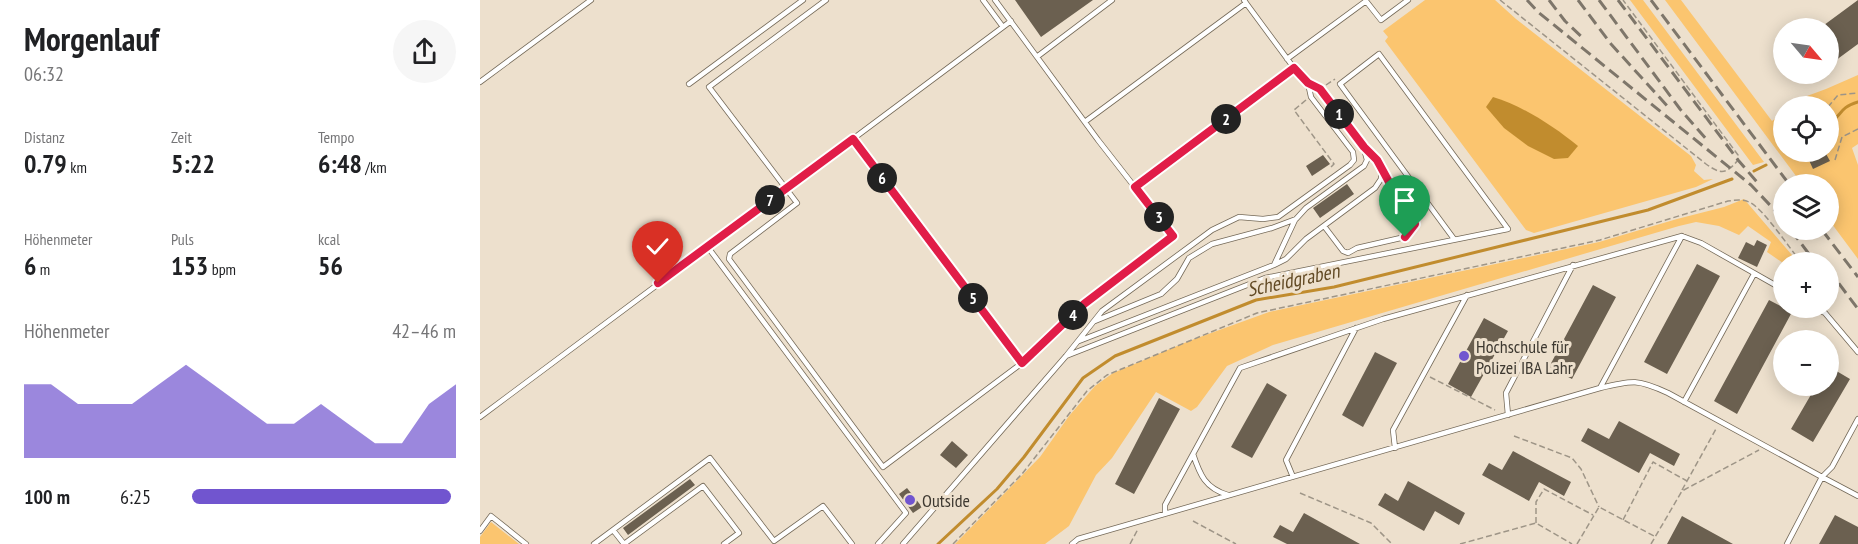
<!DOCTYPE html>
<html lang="de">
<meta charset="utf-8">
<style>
:root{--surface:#fff;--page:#f6f6f6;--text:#202124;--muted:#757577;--accent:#7155cf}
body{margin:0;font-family:"PT Sans Narrow",sans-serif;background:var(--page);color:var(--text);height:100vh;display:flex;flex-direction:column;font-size:22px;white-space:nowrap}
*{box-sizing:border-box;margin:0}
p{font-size:20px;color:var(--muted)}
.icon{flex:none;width:33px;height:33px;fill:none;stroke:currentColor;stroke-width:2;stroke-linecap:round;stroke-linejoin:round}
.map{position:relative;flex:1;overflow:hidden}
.panel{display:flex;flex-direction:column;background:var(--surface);width:480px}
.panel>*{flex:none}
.needle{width:39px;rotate:119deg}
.fabs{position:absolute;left:1293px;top:18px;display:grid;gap:12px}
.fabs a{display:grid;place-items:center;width:66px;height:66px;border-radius:50%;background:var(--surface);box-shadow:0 3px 15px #0003;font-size:30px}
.pin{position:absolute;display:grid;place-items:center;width:51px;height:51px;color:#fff;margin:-62px -26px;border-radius:50% 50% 50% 0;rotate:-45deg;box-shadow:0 0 6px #0007}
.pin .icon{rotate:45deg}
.km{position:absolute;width:30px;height:30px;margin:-15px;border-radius:50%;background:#222;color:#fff;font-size:16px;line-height:30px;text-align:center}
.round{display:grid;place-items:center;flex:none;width:63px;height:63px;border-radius:32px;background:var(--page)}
.overview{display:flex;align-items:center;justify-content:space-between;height:102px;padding:0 24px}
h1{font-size:33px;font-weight:800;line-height:45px}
.figures{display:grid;grid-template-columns:repeat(3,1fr);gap:9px;height:102px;padding:6px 24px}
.figures div{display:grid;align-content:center}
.figures b{font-size:26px;font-weight:800}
.figures small{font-size:16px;font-weight:400}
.figures p{font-size:16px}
.chart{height:168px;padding:12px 24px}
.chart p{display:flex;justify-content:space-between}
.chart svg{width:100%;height:108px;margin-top:6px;fill:var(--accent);opacity:.7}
ul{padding:0 24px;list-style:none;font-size:20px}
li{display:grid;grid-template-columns:96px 72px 1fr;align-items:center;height:45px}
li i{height:15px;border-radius:8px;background:var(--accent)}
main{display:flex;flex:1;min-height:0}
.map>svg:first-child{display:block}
.green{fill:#fbc56f}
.water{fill:#c18c2e}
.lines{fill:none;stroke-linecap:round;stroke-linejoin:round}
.stream{stroke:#c18c2e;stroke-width:3}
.building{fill:#6b6050}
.service-casing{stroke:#746958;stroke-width:6}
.path{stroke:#9e9587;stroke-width:1.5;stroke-dasharray:6 3;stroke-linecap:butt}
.service{stroke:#fff;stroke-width:4.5}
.rail{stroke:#7e766a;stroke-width:3;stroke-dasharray:12 6;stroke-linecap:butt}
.route-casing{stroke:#fff;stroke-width:12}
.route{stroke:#e11d48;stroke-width:8}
.poi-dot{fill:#7155cf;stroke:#ede0cd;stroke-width:2}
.labels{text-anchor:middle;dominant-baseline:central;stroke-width:6;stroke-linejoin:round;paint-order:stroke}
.poi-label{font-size:18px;fill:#3e3931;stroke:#ede0cd;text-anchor:start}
.water-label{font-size:20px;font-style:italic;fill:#624a25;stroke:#ede0cd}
</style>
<main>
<section class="panel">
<div class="overview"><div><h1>Morgenlauf</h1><p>06:32</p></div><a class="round"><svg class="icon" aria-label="share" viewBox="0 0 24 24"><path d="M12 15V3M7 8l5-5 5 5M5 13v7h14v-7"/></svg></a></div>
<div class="figures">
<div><p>Distanz</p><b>0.79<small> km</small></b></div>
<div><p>Zeit</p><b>5:22</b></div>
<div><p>Tempo</p><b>6:48<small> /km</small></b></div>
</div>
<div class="figures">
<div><p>Höhenmeter</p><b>6<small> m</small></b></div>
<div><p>Puls</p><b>153<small> bpm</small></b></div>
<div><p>kcal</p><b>56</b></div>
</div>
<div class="chart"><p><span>Höhenmeter</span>42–46 m</p>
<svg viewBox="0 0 160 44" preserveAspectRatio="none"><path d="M0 44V14L10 14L20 22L30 22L40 22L50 14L60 6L70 14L80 22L90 30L100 30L110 22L120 30L130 38L140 38L150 22L160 14V44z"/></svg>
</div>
<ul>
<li><b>100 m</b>6:25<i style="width:98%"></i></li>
</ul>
</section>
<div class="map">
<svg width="1378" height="544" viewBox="0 0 1378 544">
<rect width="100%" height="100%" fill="#ede0cd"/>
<path class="green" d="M945 0H1015L1036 19 1211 156 1216 165 1214 171 1224 180 1233 179 1216 187 1054 233 1046 230 905 41 908 37 903 31Z
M1150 0H1163L1284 162 1273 165Z
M1185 0H1201L1292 121 1303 113 1304 152H1348V106H1312L1327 96 1346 89 1378 75V144L1372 148 1378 165V259L1349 220 1348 184H1322Z
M1264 199 1318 262 1303 263 1287 252 1291 242 1268 226 1259 235 1239 226 1216 222 1199 226 793 345 747 366 717 407 711 411 676 392 632 458 616 475 589 526 565 544H475L560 457 589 416 615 386 633 373 709 341 789 312 1119 242 1197 219 1244 207Z
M11 522 39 544H0V537Z"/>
<path class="water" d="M1013 97C1043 106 1073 126 1098 146L1088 158 1074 159 1048 146 1024 128 1006 107Z"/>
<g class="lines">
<path class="stream" d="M1348 125C1363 115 1358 108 1378 102
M1274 171 1286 165
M458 544 517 489 544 457 603 378 635 356 776 300 854 287 1168 210 1252 179"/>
</g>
<path class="building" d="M535 0H613L561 37Z
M1378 0V44L1348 66V28H1340Z
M1343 152H1345L1350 161 1333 169 1328 158Z
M843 155 850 164 832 176 826 166Z
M867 184 874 194 840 218 833 208Z
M1277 240 1287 245 1277 267 1258 258 1266 242 1274 246Z
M1217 264 1240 276 1187 374 1164 362Z
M1113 285 1136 297 1092 379 1069 367Z
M1289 300 1312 312 1257 414 1234 401Z
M1004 318 1028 331 991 397 968 384Z
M895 352 917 363 883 427 862 415Z
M1348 366 1370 379 1333 442 1311 429 1336 386H1348Z
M787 383 807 395 772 458 751 447Z
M679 398 700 409 654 494 635 484Z
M1139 421 1200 454 1194 466 1170 453 1159 473 1101 441 1108 428 1129 439Z
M472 441 488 455 476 468 460 455Z
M1033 451 1091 482 1084 496 1059 482 1049 501 1002 475 1009 463 1022 470Z
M210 479 215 485 148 535 143 528Z
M928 481 985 513 979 525 955 511 944 531 898 505 905 493 918 501Z
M427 488 442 507 433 513 419 494Z
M824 513 880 544H807L793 537 800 525 813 532Z
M1355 515 1378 527V544H1339Z
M1202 516 1253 544H1187Z"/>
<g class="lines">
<defs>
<path id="service" d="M346 0 229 87 317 203 250 254 249 259 403 467 542 363 604 305 693 236 618 140 515 0
M503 0 523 27
M766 3 814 68 828 83 840 89 884 147 897 160 902 171 901 179 895 188 826 239 806 259 794 265
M558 56 632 0
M807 59 886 1 901 20 928 0
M0 82 111 0
M209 84 323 0
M606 121 766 3 764 0
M373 139 542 363
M655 187 814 68
M844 226 863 251 868 253 877 248 925 237 935 224 931 211 902 171
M227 246 426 513 398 544
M1335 308 1345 313 1378 352
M615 321 681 294 697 279 709 258 732 244 792 228 816 219 826 208 884 166 887 160 884 149
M599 341 794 265 815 220
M586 356 785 278 1028 229 899 54 860 84 974 239
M1120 388 1202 236
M1204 402 1274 274
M1028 415 1026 393 1093 265
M0 417 531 21
M1378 419 1352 467 1342 477 1378 496
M915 448 913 430 987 295
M813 477 806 460 876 328
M748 495C725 488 720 475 713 454L760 368 903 319 1202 236 1221 243 1304 290
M685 514V505L713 454
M133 530 144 544
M0 531 11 516 46 544
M114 544 230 458 294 541 343 506 372 544
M144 544 223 486 259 533 244 544
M423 544 586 356 622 311 732 230 759 217 783 219 798 217 870 165 874 160 873 152 831 97 828 83
M592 544 598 539 1120 388C1153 380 1158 379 1188 393L1342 477 1307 544"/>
</defs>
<use href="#service" class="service-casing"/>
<path class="path" d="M1020 0 1226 164C1240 174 1246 175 1258 160V155L1143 0
M846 85 855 79
M826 100 814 110 854 164 851 167 852 169
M1348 107 1358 95 1378 93
M1355 160 1362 137 1378 129
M950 377 1015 410
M1034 436 1092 458 1101 469 1119 507
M1202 490 1236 429
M820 493 891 523 912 544
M1143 520 1173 462 1207 481
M713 521 756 544
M1056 523V502L1064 489 1113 515
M473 544 542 474 607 391 627 375 777 313 1120 240 1248 201C1256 200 1264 199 1271 203 1285 211 1310 249 1321 262
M650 544 658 529
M980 544 1056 523 1092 544
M1097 544 1119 507 1174 536
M1171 544 1202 491 1279 450"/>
<use href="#service" class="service"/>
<path class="rail" d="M1047 0 1058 12 1271 185 1304 220
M1069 0 1085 21 1105 40
M1098 0 1131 44 1190 109
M1119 0 1200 109 1227 140
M1138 0 1258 160 1277 182
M1171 0 1309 184
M1311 230 1335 262
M1342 230 1378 277
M1348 269 1378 309"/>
</g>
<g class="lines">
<defs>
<path id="route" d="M178 283 373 139 542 363 604 304 693 236 655 187 814 68 828 83 840 89 884 147 897 160 909 182 931 210 935 224 925 237"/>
</defs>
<use href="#route" class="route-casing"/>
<use href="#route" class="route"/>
</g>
<g class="poi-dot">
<circle cx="984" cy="356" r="6"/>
<circle cx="430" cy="500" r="6"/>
</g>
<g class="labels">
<g class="poi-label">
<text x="996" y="346">Hochschule für<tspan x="996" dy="21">Polizei IBA Lahr</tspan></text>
<text x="442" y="500">Outside</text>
</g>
<g class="water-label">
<text transform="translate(813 280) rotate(-12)">Scheidgraben</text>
</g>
</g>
</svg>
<div class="fabs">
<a><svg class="needle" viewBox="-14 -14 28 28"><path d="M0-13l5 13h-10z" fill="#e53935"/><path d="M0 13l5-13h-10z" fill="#757577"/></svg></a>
<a><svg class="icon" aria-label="locate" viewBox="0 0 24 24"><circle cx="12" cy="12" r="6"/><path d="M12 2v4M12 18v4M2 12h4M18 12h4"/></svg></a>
<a><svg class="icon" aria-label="layers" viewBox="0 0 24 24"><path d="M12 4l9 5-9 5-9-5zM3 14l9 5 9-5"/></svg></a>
<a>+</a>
<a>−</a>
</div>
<div class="pin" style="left:925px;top:237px;background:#1e9e55"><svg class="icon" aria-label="arrive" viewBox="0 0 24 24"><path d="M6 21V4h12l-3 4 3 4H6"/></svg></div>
<div class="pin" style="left:178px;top:283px;background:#d93025"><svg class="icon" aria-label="check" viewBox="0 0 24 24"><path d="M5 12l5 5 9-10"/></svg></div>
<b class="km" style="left:859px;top:114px">1</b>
<b class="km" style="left:746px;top:119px">2</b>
<b class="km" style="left:679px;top:217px">3</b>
<b class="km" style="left:593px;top:315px">4</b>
<b class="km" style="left:493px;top:298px">5</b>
<b class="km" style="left:402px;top:178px">6</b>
<b class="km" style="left:290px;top:200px">7</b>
</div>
</main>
